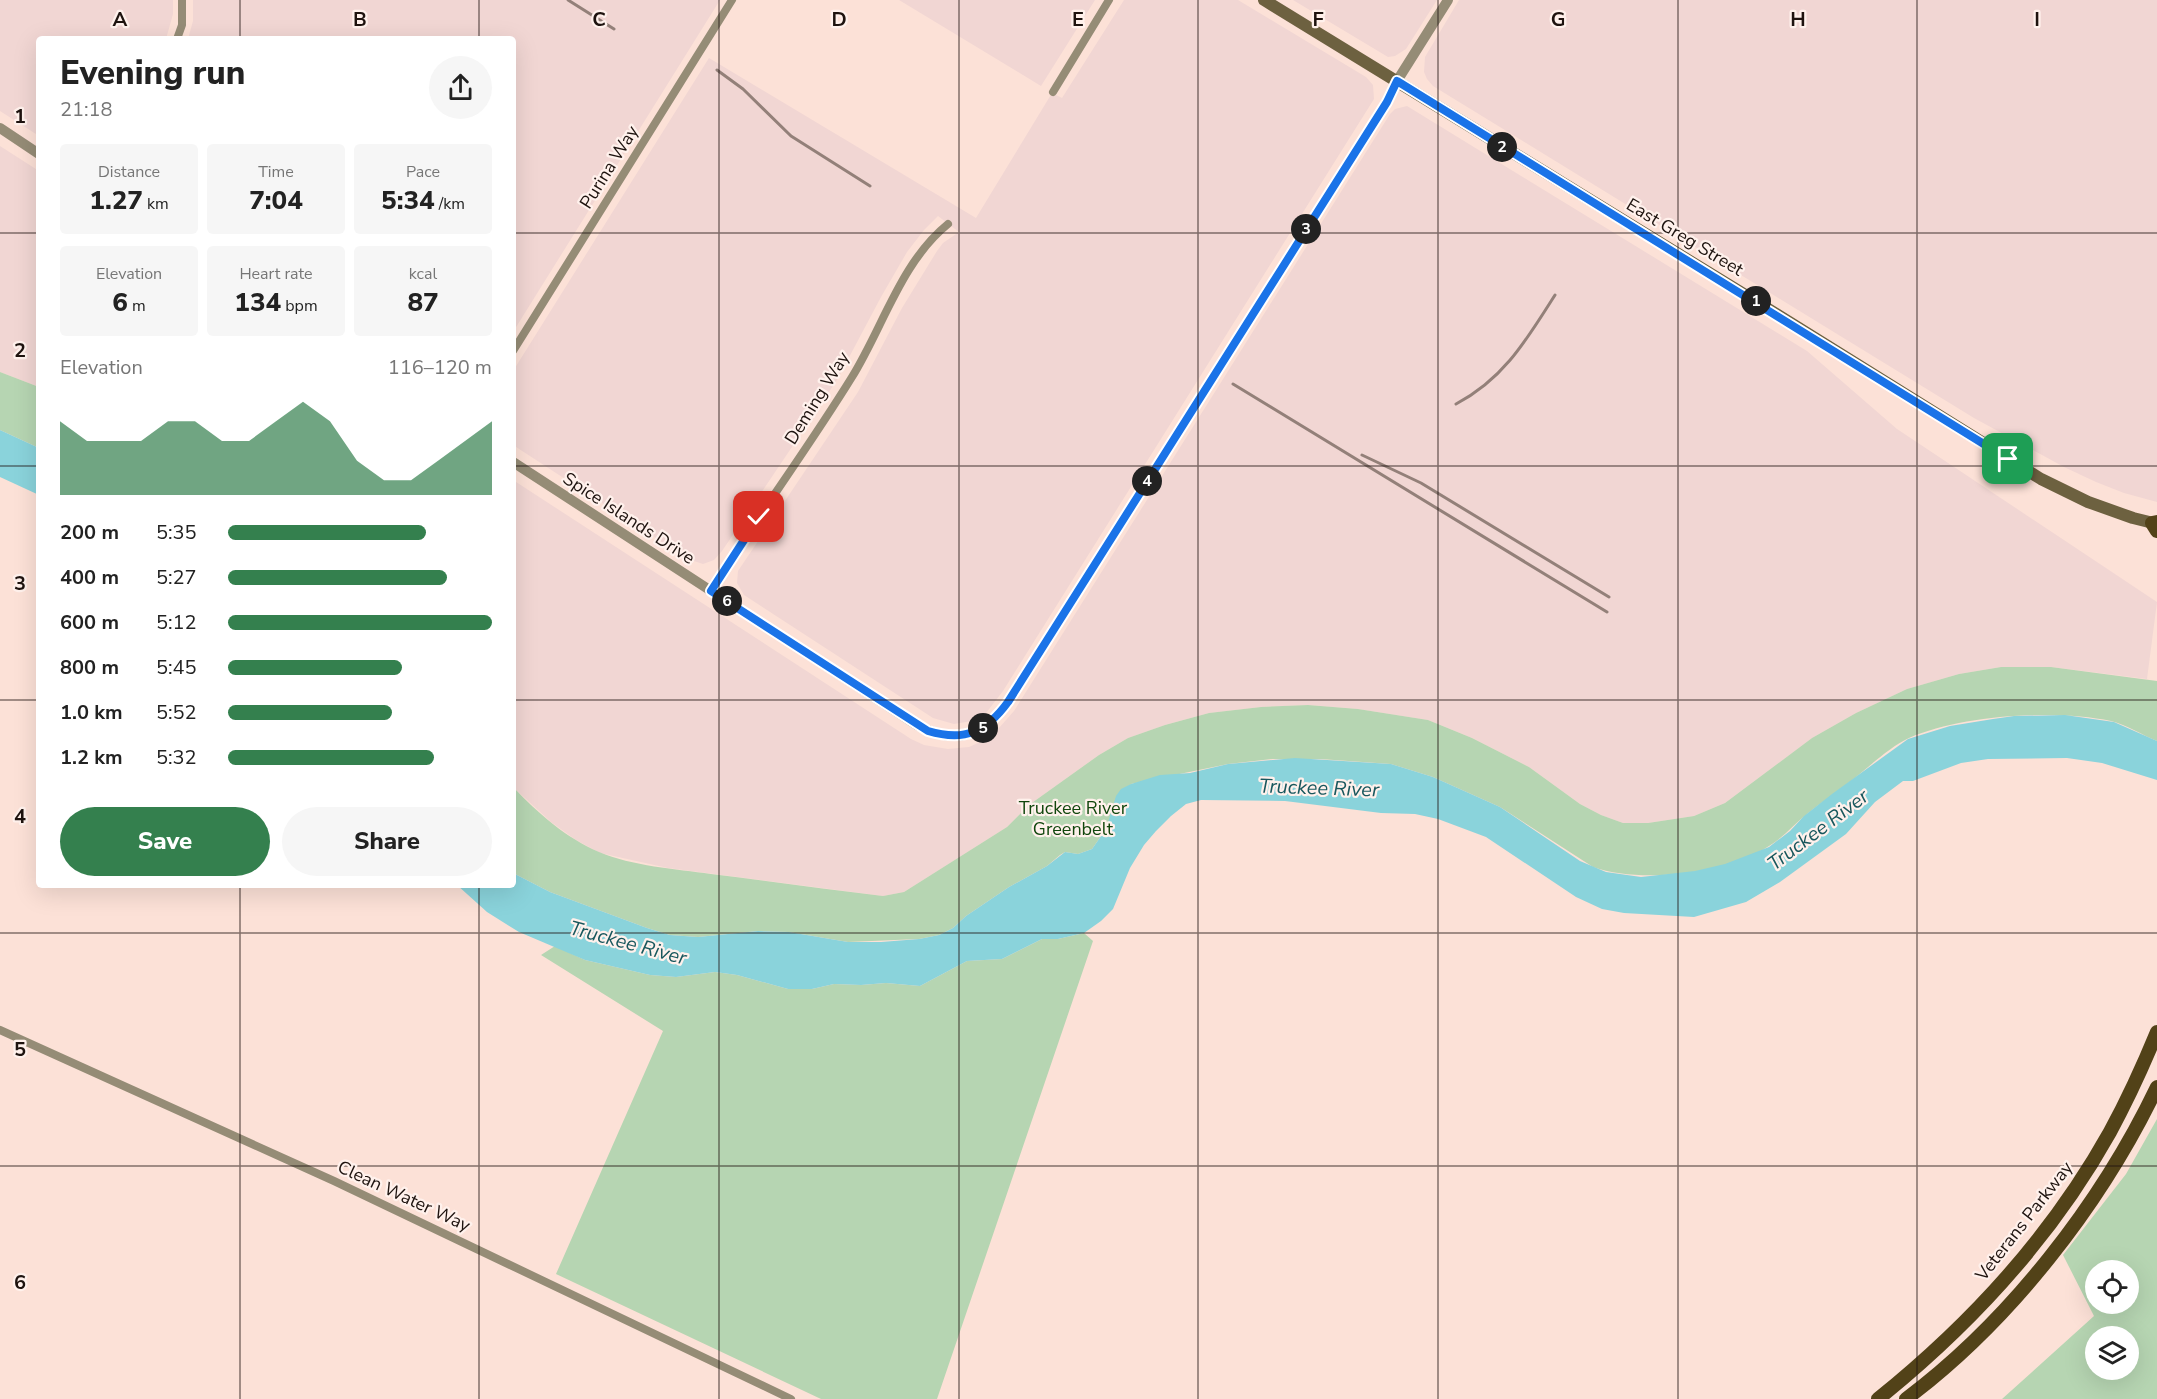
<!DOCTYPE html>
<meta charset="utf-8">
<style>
:root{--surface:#fff;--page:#f6f6f6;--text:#222;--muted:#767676;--accent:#34804e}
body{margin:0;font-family:"Nunito Sans",sans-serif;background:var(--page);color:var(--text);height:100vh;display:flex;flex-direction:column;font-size:22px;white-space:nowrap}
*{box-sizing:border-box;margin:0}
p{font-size:20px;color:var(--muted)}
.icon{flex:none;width:33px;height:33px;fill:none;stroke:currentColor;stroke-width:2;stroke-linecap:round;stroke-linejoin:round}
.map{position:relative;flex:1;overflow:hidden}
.drawer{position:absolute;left:36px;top:36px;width:480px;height:852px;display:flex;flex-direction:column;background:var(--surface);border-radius:6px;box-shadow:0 6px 24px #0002}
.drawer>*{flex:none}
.fabs{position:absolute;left:2085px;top:1260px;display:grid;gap:12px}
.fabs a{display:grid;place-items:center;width:54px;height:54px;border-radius:50%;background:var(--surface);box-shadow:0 6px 24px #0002;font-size:30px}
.pin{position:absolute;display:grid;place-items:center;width:51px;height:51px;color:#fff;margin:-26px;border-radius:12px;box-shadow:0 3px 9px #0006}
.km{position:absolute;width:30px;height:30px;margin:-15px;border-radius:50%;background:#222;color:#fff;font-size:16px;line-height:30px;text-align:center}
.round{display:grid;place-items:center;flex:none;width:63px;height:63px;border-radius:32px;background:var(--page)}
.headline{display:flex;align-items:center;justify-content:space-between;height:102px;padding:0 24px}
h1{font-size:33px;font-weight:800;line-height:45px}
.stats{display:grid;grid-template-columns:repeat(3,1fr);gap:9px;height:102px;padding:6px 24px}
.stats div{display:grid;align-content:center;border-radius:6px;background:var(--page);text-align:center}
.stats b{font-size:26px;font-weight:800}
.stats small{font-size:16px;font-weight:400}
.stats p{font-size:16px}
.chart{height:168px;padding:12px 24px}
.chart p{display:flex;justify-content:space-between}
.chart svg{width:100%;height:108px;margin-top:6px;fill:var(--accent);opacity:.7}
.primary-button{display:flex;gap:12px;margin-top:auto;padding:12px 24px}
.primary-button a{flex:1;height:69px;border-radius:36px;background:var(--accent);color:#fff;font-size:24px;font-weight:800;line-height:69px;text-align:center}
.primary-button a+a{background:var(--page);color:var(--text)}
ul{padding:0 24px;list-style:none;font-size:20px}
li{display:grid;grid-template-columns:96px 72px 1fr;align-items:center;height:45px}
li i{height:15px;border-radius:8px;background:var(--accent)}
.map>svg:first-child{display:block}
.industrial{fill:#f1d6d3}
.green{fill:#b6d5b2;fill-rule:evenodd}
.water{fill:#8ad3db}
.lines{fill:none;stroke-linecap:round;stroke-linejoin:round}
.minor{stroke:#958c76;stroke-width:8}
.tertiary{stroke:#958c76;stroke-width:10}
.secondary{stroke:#6d6140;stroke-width:12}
.primary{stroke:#524218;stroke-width:14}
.rail{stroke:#938079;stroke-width:3}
.route-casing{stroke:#fff;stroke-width:12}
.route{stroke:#1a73e8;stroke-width:8}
.grid{fill:none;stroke:#1e130f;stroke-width:1.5;stroke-opacity:0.55}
.labels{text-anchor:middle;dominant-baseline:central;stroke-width:4.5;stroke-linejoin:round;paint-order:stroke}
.street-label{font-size:18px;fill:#1e130f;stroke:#fff1ec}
.park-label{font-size:18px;fill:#10460c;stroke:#fff1ec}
.water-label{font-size:20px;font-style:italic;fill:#18575d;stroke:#fff1ec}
.grid-label{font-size:20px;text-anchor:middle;font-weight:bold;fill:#1e130f;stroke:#fff1ec;stroke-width:4.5;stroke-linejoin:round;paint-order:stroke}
</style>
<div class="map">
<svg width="2157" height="1399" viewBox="0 0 2157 1399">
<rect width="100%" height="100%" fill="#fce1d7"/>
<path class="industrial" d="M0 0H173V14L166 39H39V136L0 111Z
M193 0H720L513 332V39H188L193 21Z
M899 0H1095L1041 86Z
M1124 0H1238L1366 77 1373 85 1374 99 1003 691 986 713 972 721 954 724 933 718 744 595 737 583 738 571 742 565 858 392 902 308 937 251 943 243 959 232 938 216 924 230 907 252 881 297 837 380 722 551 714 560 703 564 688 559 513 445V371L709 58 976 218 1052 93 1062 98Z
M1293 0H1437L1406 49 1395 56 1388 57Z
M1459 0H2157V502L2124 493 2096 482 2064 467 1974 418 1433 86 1427 79 1424 72 1425 57Z
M1407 106 1807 351 1897 429 2157 602 2147 679 2051 667H2001L1959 674 1907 689 1856 713 1812 738 1725 803 1694 816 1648 823H1623L1601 815 1580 804 1529 767 1472 738 1428 720 1358 709 1308 705 1261 707 1209 713 1165 725 1128 738 1099 755 1029 805 1007 827 904 892 883 896 668 868 600 853 576 840 551 822 513 787V480L911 739 924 745 948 749 969 747 991 737 1014 711 1390 114 1395 109Z
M0 146 39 171V387L0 372Z"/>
<path class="green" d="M0 372 39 387V448L0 430Z
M2001 667H2051L2157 681V741C2142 735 2127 725 2111 721 2055 709 1962 715 1909 738 1888 748 1869 767 1851 781 1837 793 1821 802 1807 814 1794 824 1784 837 1769 846 1725 874 1642 884 1593 867L1500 807 1433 777 1391 764 1320 759H1273L1228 764 1131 784 1106 829 1092 849 1078 854 1065 852 1060 855 1047 866 1009 887 966 916 953 928 939 935 919 939 848 942 789 932 758 931 698 937 670 935 647 928 550 892 513 873V787C538 813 566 838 599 852 632 866 676 869 711 874 768 881 826 889 883 896L904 892 1007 827 1029 805 1099 755 1128 738 1165 725 1209 713 1261 707 1308 705 1358 709 1428 720 1472 738 1529 767 1580 804 1601 815 1623 823H1648L1694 816 1725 803 1812 738 1856 713 1907 689 1959 674Z
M1084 933 1093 941 937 1399H821L556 1274 663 1031 541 955 555 946 585 960 650 975 676 977 715 972 737 975 788 989H812L834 984 861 985 886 983 920 986 967 961 1002 959 1042 939H1058Z
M2157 1119V1399H2002L2094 1316 2063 1255 2126 1174ZM2128 1270V1304H2096V1270ZM2128 1336V1370H2096V1336Z"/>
<path class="water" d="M0 430 39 448V495L0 477Z
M2065 715 2114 722 2157 741V780L2102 763 2067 758 1988 759 1961 763 1913 781H1903L1875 802 1846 834 1780 882 1746 902 1694 917 1624 913 1602 909 1576 897 1486 837 1438 819 1415 814 1381 813 1285 801 1201 800 1186 804 1171 816 1156 831 1144 845 1130 868 1113 909 1101 921 1084 933 1058 939H1042L1002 959 967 961 920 986 886 983 861 985 834 984 812 989H788L737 975 715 972 676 977 650 975 585 960 519 932 487 912 457 885H513V873L550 892 647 928 670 935 698 937 758 931 789 932 848 942H881L919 939 939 935 953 928 966 916 1009 887 1047 866 1065 852 1078 854 1092 849 1106 829 1116 796 1121 789 1131 784 1160 775 1190 773 1228 764 1295 758 1391 764 1433 777 1500 807 1580 861 1606 872 1641 877 1695 871 1725 864 1769 847 1790 831 1804 816 1832 794 1908 739 1950 726 1993 719 2014 716Z"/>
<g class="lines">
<path class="minor" d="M177 39 182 25V0
M1053 92 1109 0
M513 351 732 0
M711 591C756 518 807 450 852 377 883 327 901 262 948 224
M0 1030 334 1181 791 1399"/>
<path class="tertiary" d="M0 128 39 154
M513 462 917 725C955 746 983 736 1008 702L1387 102 1397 81 1448 0"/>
<path class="secondary" d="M1264 0 1799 328 2041 479 2088 502 2133 518 2157 524"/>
<path class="primary" d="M2157 522 2152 523 2157 531
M1878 1399C1970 1325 2052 1236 2110 1132 2128 1099 2143 1066 2157 1032
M1906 1399C2010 1321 2101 1204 2157 1087"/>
<path class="rail" d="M568 0 614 29
M717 70 743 89 791 136 870 186
M1233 384 1607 612
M1456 404C1504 379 1527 339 1555 295
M1362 455 1421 483 1609 597"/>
</g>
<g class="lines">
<defs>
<path id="route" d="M759 517 711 591 928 731C965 742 986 732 1008 702L1387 102 1397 81 2008 459"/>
</defs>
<use href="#route" class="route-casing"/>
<use href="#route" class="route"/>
</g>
<path class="grid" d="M240 0V39M479 0V39M719 0V1399M959 0V1399M1198 0V1399M1438 0V1399M1678 0V1399M1917 0V1399M0 233H39M513 233H2157M0 466H39M513 466H2157M0 700H39M513 700H2157M240 885V1399M479 885V1399M0 933H2157M0 1166H2157"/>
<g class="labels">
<g class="street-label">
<text transform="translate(609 167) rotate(-58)">Purina Way</text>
<text transform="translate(1685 237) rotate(31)">East Greg Street</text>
<text transform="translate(817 398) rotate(-58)">Deming Way</text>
<text transform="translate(629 518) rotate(33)">Spice Islands Drive</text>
<text transform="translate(404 1196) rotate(25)">Clean Water Way</text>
<text transform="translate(2024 1221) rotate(-52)">Veterans Parkway</text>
</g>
<g class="park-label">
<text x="1073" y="808">Truckee River<tspan x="1073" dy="21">Greenbelt</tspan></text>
</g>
<g class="water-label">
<text transform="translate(1319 788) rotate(2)">Truckee River</text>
<text transform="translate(1818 830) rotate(-37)">Truckee River</text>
<text transform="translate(628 943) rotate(15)">Truckee River</text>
</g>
</g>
<g class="grid-label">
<text x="120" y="26">A</text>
<text x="360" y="26">B</text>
<text x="599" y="26">C</text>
<text x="839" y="26">D</text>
<text x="1078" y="26">E</text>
<text x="1318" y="26">F</text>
<text x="1558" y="26">G</text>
<text x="1798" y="26">H</text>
<text x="2037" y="26">I</text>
<text x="20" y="123">1</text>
<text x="20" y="357">2</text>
<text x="20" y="590">3</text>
<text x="20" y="823">4</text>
<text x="20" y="1056">5</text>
<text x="20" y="1289">6</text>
</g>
</svg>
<div class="fabs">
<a><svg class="icon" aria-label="locate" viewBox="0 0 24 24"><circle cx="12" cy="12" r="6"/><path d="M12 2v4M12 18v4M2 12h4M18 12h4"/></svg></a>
<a><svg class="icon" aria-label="layers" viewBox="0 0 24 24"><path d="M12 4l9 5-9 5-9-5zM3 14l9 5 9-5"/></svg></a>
</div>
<div class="pin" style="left:2008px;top:459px;background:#1e9e55"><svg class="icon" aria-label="arrive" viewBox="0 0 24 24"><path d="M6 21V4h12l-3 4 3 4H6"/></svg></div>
<div class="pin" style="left:759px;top:517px;background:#d93025"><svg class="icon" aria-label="check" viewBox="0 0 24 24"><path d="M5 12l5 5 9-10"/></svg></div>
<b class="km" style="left:1756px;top:301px">1</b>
<b class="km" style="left:1502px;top:147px">2</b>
<b class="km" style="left:1306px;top:229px">3</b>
<b class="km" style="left:1147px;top:481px">4</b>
<b class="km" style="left:983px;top:728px">5</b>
<b class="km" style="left:727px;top:601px">6</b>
<section class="drawer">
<div class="headline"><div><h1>Evening run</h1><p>21:18</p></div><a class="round"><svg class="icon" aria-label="share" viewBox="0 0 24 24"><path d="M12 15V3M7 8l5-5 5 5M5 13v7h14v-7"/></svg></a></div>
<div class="stats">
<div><p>Distance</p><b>1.27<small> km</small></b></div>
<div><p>Time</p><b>7:04</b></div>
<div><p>Pace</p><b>5:34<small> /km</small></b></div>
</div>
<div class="stats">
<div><p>Elevation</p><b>6<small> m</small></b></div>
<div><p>Heart rate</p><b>134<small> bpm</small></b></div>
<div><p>kcal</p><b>87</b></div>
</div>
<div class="chart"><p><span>Elevation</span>116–120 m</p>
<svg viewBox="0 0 160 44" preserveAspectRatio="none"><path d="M0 44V14L10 22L20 22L30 22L40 14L50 14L60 22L70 22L80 14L90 6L100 14L110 30L120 38L130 38L140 30L150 22L160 14V44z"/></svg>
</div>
<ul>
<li><b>200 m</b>5:35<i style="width:75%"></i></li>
<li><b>400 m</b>5:27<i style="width:83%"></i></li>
<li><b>600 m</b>5:12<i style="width:100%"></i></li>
<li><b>800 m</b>5:45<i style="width:66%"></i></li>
<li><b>1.0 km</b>5:52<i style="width:62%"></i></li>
<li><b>1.2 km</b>5:32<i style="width:78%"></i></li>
</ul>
<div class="primary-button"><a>Save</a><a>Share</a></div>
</section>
</div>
